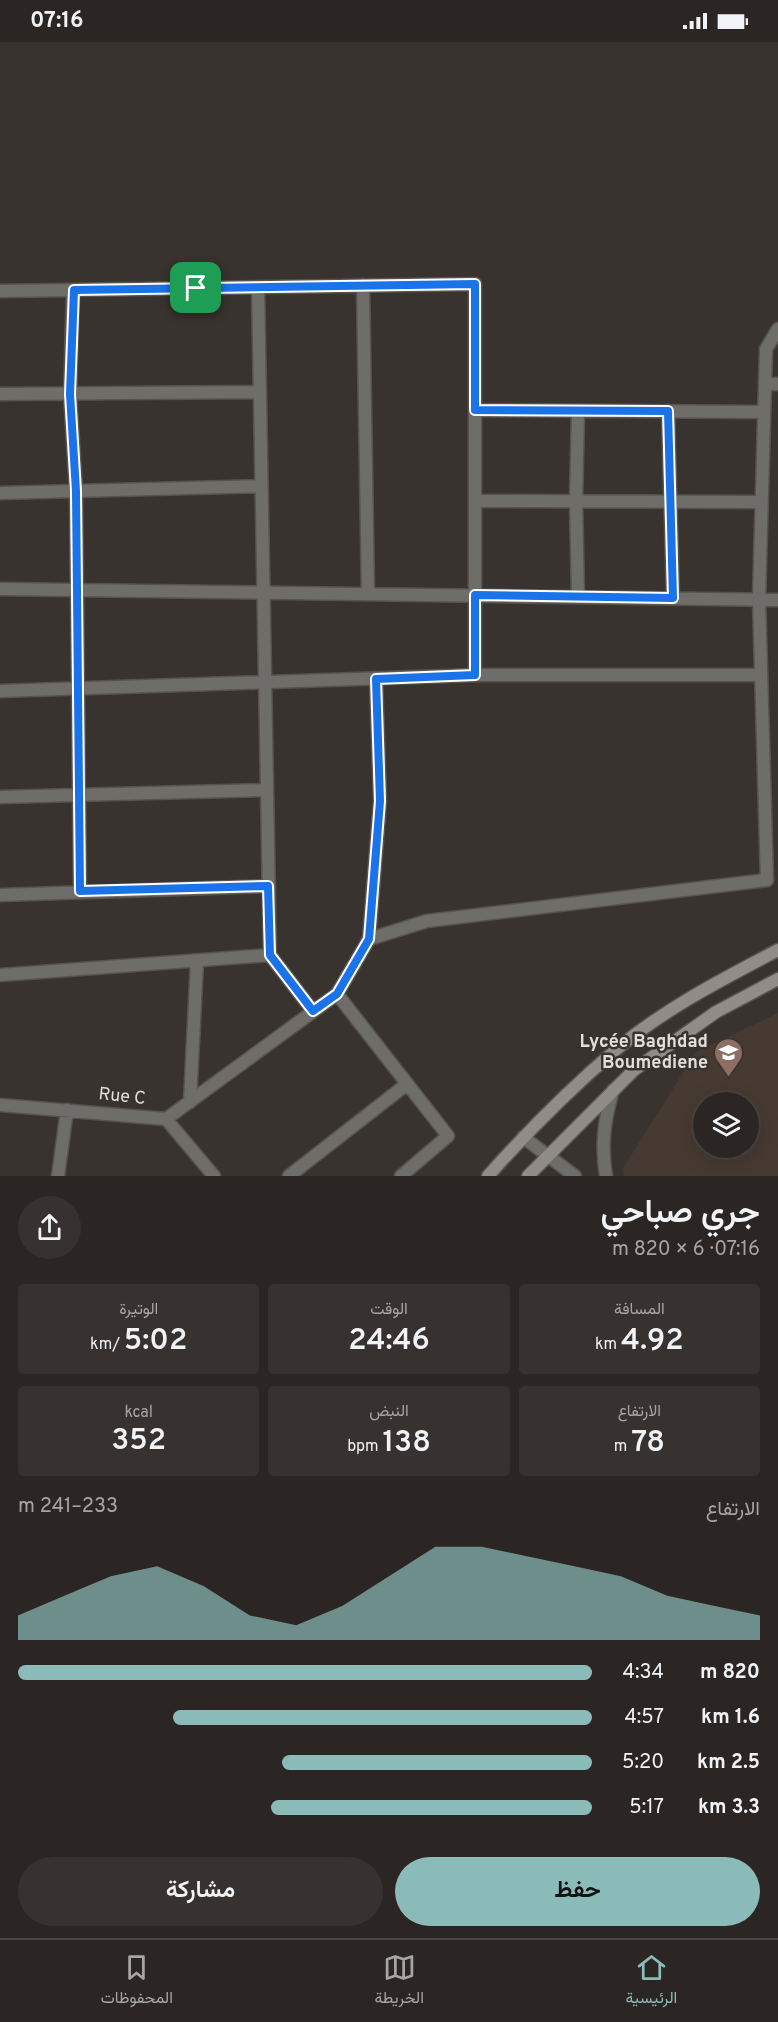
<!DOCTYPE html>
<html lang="ar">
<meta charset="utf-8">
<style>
:root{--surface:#2b2623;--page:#373230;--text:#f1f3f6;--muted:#a6a5a6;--line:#474341;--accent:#8bbbb9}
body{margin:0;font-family:Overpass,Vazirmatn,sans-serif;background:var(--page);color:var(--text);direction:rtl;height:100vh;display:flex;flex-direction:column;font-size:22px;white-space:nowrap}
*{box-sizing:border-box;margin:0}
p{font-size:20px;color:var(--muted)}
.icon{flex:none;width:33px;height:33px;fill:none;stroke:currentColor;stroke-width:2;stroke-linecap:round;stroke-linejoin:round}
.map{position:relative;height:1134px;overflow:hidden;direction:ltr}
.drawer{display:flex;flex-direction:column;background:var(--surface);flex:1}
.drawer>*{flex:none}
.fabs{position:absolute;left:693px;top:1050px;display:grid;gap:12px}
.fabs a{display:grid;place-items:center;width:66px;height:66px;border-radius:50%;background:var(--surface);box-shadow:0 6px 24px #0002,0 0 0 2px var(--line);font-size:30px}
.pin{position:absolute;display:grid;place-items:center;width:51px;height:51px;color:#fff;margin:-26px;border-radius:12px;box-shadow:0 3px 9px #0006}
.round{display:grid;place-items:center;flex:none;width:63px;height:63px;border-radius:32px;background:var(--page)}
.overview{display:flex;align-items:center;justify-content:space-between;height:102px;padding:0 18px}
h1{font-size:33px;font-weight:600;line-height:45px}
.metrics{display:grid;grid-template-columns:repeat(3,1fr);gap:9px;height:102px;padding:6px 18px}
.metrics div{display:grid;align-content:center;border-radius:6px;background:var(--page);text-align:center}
.metrics b{font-size:30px;font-weight:600}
.metrics small{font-size:16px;font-weight:400}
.metrics p{font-size:16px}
.chart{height:168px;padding:12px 18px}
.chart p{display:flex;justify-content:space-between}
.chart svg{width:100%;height:108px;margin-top:6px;fill:var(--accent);opacity:.7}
.button{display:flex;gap:12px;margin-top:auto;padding:12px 18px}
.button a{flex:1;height:69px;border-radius:36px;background:var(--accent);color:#111;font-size:24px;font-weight:600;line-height:69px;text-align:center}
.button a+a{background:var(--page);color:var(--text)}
ul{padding:0 18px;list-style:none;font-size:20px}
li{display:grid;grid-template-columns:96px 72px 1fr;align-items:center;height:45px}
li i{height:15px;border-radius:8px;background:var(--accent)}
.status{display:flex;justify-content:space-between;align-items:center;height:42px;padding:0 30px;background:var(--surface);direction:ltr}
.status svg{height:16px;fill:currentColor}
.menu{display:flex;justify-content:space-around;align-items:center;height:84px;border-top:2px solid var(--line);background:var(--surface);font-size:16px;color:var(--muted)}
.menu a{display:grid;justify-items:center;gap:3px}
.menu .on{color:var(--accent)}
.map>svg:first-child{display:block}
.built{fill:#463a32;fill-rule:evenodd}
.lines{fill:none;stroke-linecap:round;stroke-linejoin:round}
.street-casing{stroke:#57524e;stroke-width:15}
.secondary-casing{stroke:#57524e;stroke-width:15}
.street{stroke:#6f6d6a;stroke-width:12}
.secondary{stroke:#908d88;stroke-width:12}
.route-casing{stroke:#fff;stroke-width:12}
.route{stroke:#1a73e8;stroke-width:8}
.labels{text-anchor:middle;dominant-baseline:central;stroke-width:5;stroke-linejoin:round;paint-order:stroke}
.poi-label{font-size:18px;font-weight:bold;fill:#e2dedb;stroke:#39332f;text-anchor:end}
.street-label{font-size:18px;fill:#e2dedb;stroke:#39332f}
</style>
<div class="status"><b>07:16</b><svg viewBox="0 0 49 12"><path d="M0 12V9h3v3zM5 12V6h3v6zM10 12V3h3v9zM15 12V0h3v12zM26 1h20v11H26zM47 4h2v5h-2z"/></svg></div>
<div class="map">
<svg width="778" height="1134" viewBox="0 0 778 1134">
<rect width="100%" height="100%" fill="#39332f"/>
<path class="built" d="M778 971V1134H624L623 1126 696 1010ZM704 1060H748V1106H704Z"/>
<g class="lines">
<defs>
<path id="street" d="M363 243 368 552
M258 245 270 913 313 969
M73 248 70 352 76 449 80 849
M0 249 475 242V633
M765 342H778
M0 352 260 350
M475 368 764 370
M668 369 673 556
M0 451 261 444
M475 459 761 460
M0 547 778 558
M578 555 576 459 578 369
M0 649 475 633H761
M0 755 267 748
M0 853 269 844
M369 897 380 759 376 637
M0 933 270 913
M337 952 369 897 427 879 767 838 759 557 766 307 778 287
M190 1060 197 919
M0 1063 166 1077 214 1134
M166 1077 337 952 448 1094 401 1134
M523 1095 575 1134
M58 1134 67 1068
M289 1134 407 1042
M606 1134C601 1103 604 1079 613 1048"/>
<path id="secondary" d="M488 1134C528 1089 572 1045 618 1006 666 966 723 937 778 908
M528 1134 634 1028 716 970 778 937"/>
</defs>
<use href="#street" class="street-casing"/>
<use href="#secondary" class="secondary-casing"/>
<use href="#street" class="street"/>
<use href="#secondary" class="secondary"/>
</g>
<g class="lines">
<defs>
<path id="route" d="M475 242V368L668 369 673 556 475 553V633L376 637 380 759 369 897 337 952 313 969 270 913 268 844 80 849 76 449 70 352 74 248Z"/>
</defs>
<use href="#route" class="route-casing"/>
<use href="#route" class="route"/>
</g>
<defs>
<symbol id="school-pin" viewBox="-11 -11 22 30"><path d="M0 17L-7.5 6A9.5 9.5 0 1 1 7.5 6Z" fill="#8d6e63" stroke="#39332f"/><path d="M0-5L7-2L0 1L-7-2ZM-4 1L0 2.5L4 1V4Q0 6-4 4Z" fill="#fff"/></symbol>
</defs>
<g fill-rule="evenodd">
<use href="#school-pin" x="712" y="994" width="33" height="45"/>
</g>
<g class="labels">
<g class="poi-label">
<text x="708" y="1000">Lycée Baghdad<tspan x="708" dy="21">Boumediene</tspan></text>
</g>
<g class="street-label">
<text transform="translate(122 1055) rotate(6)">Rue C</text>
</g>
</g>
</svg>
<div class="fabs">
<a><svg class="icon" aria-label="layers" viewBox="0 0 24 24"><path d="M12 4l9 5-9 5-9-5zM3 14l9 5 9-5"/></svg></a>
</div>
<div class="pin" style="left:196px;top:246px;background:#1e9e55"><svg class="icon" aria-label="arrive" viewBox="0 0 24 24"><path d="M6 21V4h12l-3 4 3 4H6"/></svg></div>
</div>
<section class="drawer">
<div class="overview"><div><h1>جري صباحي</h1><p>07:16 · 6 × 820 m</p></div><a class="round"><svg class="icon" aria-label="share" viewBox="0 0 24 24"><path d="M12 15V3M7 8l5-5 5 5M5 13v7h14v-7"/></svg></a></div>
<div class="metrics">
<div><p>المسافة</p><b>4.92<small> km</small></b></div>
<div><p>الوقت</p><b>24:46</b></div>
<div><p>الوتيرة</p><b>5:02<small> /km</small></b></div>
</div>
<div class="metrics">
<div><p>الارتفاع</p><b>78<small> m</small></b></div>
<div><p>النبض</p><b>138<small> bpm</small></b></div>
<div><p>kcal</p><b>352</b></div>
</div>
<div class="chart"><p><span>الارتفاع</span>233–241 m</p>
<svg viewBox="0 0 160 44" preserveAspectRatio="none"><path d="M0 44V34L10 26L20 18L30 14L40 22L50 34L60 38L70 30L80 18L90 6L100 6L110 10L120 14L130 18L140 26L150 30L160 34V44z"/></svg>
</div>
<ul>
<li><b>820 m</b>4:34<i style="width:100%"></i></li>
<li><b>1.6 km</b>4:57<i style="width:73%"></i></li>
<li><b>2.5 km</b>5:20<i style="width:54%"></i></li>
<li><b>3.3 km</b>5:17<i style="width:56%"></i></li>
</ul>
<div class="button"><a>حفظ</a><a>مشاركة</a></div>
</section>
<nav class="menu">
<a class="on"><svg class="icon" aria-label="home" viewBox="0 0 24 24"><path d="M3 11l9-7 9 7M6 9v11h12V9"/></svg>الرئيسية</a>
<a><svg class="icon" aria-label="map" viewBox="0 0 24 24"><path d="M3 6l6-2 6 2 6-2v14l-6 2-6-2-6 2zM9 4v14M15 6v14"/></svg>الخريطة</a>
<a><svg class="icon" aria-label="saved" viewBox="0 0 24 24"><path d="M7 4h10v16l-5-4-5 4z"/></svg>المحفوظات</a>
</nav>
